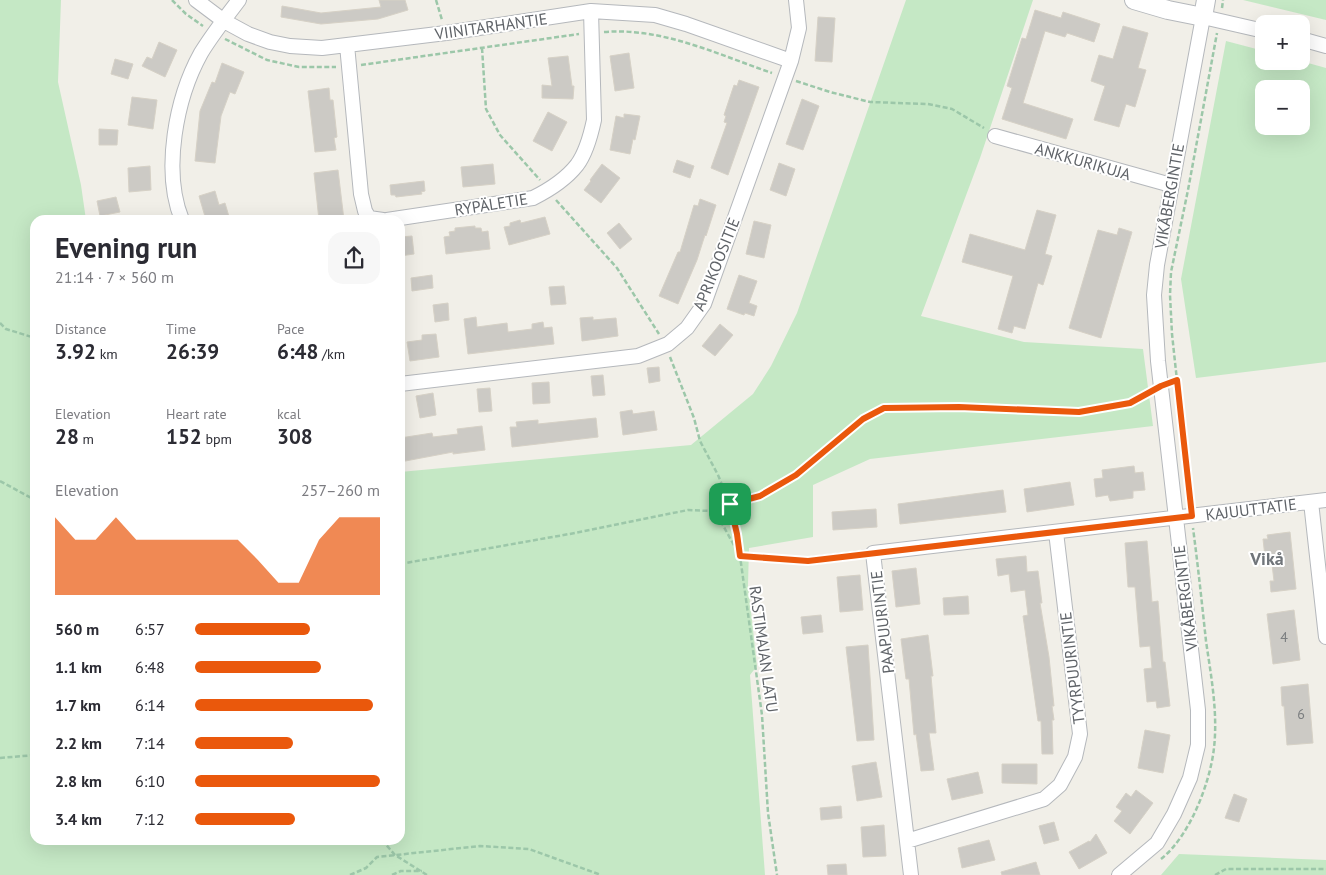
<!DOCTYPE html>
<meta charset="utf-8">
<style>
:root{--surface:#fff;--page:#f7f7f7;--text:#2b2b33;--muted:#7c7c81;--accent:#ea580c}
body{margin:0;font-family:"PT Sans",sans-serif;background:var(--page);color:var(--text);height:100vh;display:flex;flex-direction:column;font-size:19px;white-space:nowrap}
*{box-sizing:border-box;margin:0}
p{font-size:16px;color:var(--muted)}
.icon{flex:none;width:28px;height:28px;fill:none;stroke:currentColor;stroke-width:2;stroke-linecap:round;stroke-linejoin:round}
.map{position:relative;flex:1;overflow:hidden}
.drawer{position:absolute;left:30px;top:215px;width:375px;height:630px;display:flex;flex-direction:column;background:var(--surface);border-radius:15px;box-shadow:0 5px 20px #0002}
.drawer>*{flex:none}
.fabs{position:absolute;left:1255px;top:15px;display:grid;gap:10px}
.fabs a{display:grid;place-items:center;width:55px;height:55px;border-radius:10px;background:var(--surface);box-shadow:0 5px 20px #0002;font-size:25px}
.pin{position:absolute;display:grid;place-items:center;width:42px;height:42px;color:#fff;margin:-21px;border-radius:10px;box-shadow:0 2px 8px #0006}
.round{display:grid;place-items:center;flex:none;width:52px;height:52px;border-radius:15px;background:var(--page)}
.headline{display:flex;align-items:center;justify-content:space-between;height:85px;padding:0 25px}
h1{font-size:28px;font-weight:700;line-height:38px}
.stats{display:grid;grid-template-columns:repeat(3,1fr);gap:8px;height:85px;padding:5px 25px}
.stats div{display:grid;align-content:center}
.stats b{font-size:21px;font-weight:700}
.stats small{font-size:14px;font-weight:400}
.stats p{font-size:14px}
.chart{height:140px;padding:10px 25px}
.chart p{display:flex;justify-content:space-between}
.chart svg{width:100%;height:90px;margin-top:5px;fill:var(--accent);opacity:.7}
ul{padding:0 25px;list-style:none;font-size:16px}
li{display:grid;grid-template-columns:80px 60px 1fr;align-items:center;height:38px}
li i{height:12px;border-radius:6px;background:var(--accent)}
.map>svg:first-child{display:block}
.green{fill:#c5e8c5;fill-rule:evenodd}
.building{fill:#cccac5;stroke:#d6d1c6}
.lines{fill:none;stroke-linecap:round;stroke-linejoin:round}
.service-casing{stroke:#b5b8bc;stroke-width:9}
.minor-casing{stroke:#b5b8bc;stroke-width:16}
.tertiary-casing{stroke:#b5b8bc;stroke-width:20}
.path{stroke:#9cc7a9;stroke-width:2.5;stroke-dasharray:5 2.5;stroke-linecap:butt}
.service{stroke:#fff;stroke-width:7}
.minor{stroke:#fff;stroke-width:14}
.tertiary{stroke:#fff;stroke-width:18}
.route-casing{stroke:#fff;stroke-width:10}
.route{stroke:#ea580c;stroke-width:6}
.labels{text-anchor:middle;dominant-baseline:central;stroke-width:4;stroke-linejoin:round;paint-order:stroke}
.number-label{font-size:14px;fill:#7a7d7f}
.street-label{font-size:16px;fill:#5f6368;stroke:#fff}
.neighbourhood-label{font-size:18px;font-weight:bold;fill:#70757a;stroke:#fff}
</style>
<div class="map">
<svg width="1326" height="875" viewBox="0 0 1326 875">
<rect width="100%" height="100%" fill="#f1efe8"/>
<path class="green" d="M0 0H61L58 82 81 185 86 220H35V840H400V472L691 445 753 394 771 366 797 313 906 0H1033L980 158 921 316 1024 342 1143 349 1153 426 870 459 813 485V537L749 548 748 585 757 666 750 675 765 875H0Z
M1243 0H1326V20Z
M1226 41 1264 51V61H1301L1326 68V362L1196 378 1181 279ZM1264 89H1301V126H1264Z
M1179 854 1326 860V875H1161Z"/>
<path class="building" d="M379 0H405L408 10 378 19 321 24 281 17 282 6 321 13 381 7Z
M1035 10 1061 18 1063 12 1100 24 1094 42 1067 33 1065 37 1045 31 1023 103 1073 119 1066 139 1002 119 1012 88 1007 86 1022 38 1026 39Z
M818 17 835 18 832 62 815 61Z
M1123 26 1148 33 1138 68 1146 70 1135 107 1126 104 1119 127 1094 120 1105 86 1091 81 1099 55 1113 59Z
M159 42 177 50 165 77 142 66 147 57 152 59Z
M629 53 634 88 615 91 610 56Z
M568 56 572 86H574L573 99 542 98V85L552 86 548 58Z
M115 59 133 64 128 79 111 74Z
M222 63 244 72 235 94 230 92 221 116 215 163 195 161 200 111 212 82 215 83Z
M739 80 759 87 728 175 711 168 727 123 724 122 726 116 724 115 734 85 737 86Z
M329 88 330 100H333L337 137 334 138 336 150 315 152 308 91Z
M132 97 157 100 153 129 128 125Z
M802 99 819 106 803 150 786 144Z
M548 112 567 122 552 151 533 141Z
M624 114 640 116 635 140 633 139 630 154 610 150 616 116 624 118Z
M99 129 118 130 117 145H99Z
M677 160 694 166 690 178 673 172Z
M779 163 795 169 786 196 770 190Z
M493 164 495 184 463 187 461 167Z
M602 164 620 178 601 203 584 190 591 181 590 180Z
M150 166 151 190 129 192 128 168Z
M338 170 344 220H319L314 173Z
M424 181 425 191 421 192 422 194 396 197 395 195H391L390 185Z
M215 191 219 205 225 203 230 220H206L199 196Z
M116 197 120 212 100 216 97 201Z
M700 199 716 205 706 236 705 235 697 260 678 304 659 296 678 252H680L694 205 698 206Z
M1037 210 1056 215 1045 254 1052 256 1043 285 1038 283 1025 329 1014 326 1012 333 998 329 1013 276 962 262 970 234 1025 250Z
M545 217 550 234 509 245 504 227 510 226V223L520 220 521 223Z
M754 221 771 225 764 258 746 254Z
M619 223 632 239 620 249 607 233Z
M475 226V228H481L482 232 488 231 490 249 446 254 444 237 450 236 449 232 455 231V228Z
M1119 228 1132 232 1101 338 1069 328 1098 230 1117 235Z
M412 236 414 254 400 256V237Z
M432 275 433 288 412 291 411 278Z
M739 275 757 281 749 303 757 306 754 316 745 313 744 315 727 309Z
M564 286 566 304 551 305 549 287Z
M448 303 449 320 435 322 433 305Z
M476 317 477 327 507 323 508 332 532 329V324L543 322 544 328 552 327 554 344 468 354 464 319Z
M593 317V320L616 318 618 336 582 341 580 318Z
M720 324 733 335 715 356 702 346Z
M436 334 439 357 410 361 407 342 422 340V335Z
M659 367 660 381 649 383 647 368Z
M603 375 605 395 593 396 591 376Z
M549 382 550 403 533 404 532 383Z
M490 388 492 411 479 412 477 389Z
M433 393 436 415 420 418 416 396Z
M632 410 633 414 654 411 657 430 623 435 620 412Z
M596 418 598 437 512 447 510 427H517L516 422 538 420V424Z
M482 426 485 450 453 454V452L400 462V438L432 433 433 437 458 434 457 429Z
M1134 466 1135 473 1143 472 1145 490 1133 491V498L1110 501 1108 495 1096 497 1094 479 1103 478 1102 470Z
M1070 482 1074 505 1027 512 1024 489Z
M1003 490 1006 512 900 524 898 504Z
M876 509 877 527 833 530 832 512Z
M1290 532 1296 589 1271 592 1270 581H1274L1271 556 1265 557 1263 539H1268L1267 535Z
M1147 541 1152 602 1158 601 1163 662H1165L1170 706 1157 708 1156 701 1147 702 1144 669 1152 668 1150 646 1140 647 1135 587H1128L1125 543Z
M1026 556 1027 572 1038 571 1042 603H1040L1049 657 1054 706H1052L1054 720H1052L1053 754H1042L1041 721H1038L1023 616 1028 615 1025 590 1011 592 1009 574 998 576 996 559Z
M916 568 920 604 896 607 892 571Z
M860 575 863 610 840 612 837 577Z
M968 596 969 614 944 615 943 598Z
M1294 610 1300 660 1273 664 1267 614Z
M821 615 823 632 803 634 801 617Z
M928 635 933 676H931L936 733H929L934 770 921 771 916 734 914 735 909 679H906L901 639Z
M868 645 874 740 857 741 846 647Z
M1308 684 1313 743 1287 745 1284 706H1282L1281 687Z
M1145 730 1170 735 1163 773 1138 768Z
M876 762 882 797 857 801 852 766Z
M1002 764H1037V784L1002 783Z
M978 772 983 793 952 800 947 779Z
M1136 790 1153 803 1130 834 1114 821 1122 811 1116 807 1126 793 1131 797Z
M1234 794 1247 799 1239 822 1225 818Z
M841 806 842 818 821 820 820 808Z
M1054 822 1059 840 1044 844 1039 826Z
M884 825 886 856 863 857 861 827Z
M1096 834 1107 853 1079 869 1069 852 1089 841 1090 842Z
M989 840 995 860 962 868 958 848Z
M1036 862 1040 875H1002L1001 872Z
M846 864 847 875H828L827 865Z"/>
<g class="lines">
<defs>
<path id="service" d="M808 561 873 553"/>
<path id="minor" d="M196 0 224 21 248 34 270 42 290 46 322 48 347 45 446 33 591 11 655 15 686 24 791 61
M1301 39 1326 46
M347 45 361 194 365 211 369 218 383 220
M995 136 1171 185
M182 220C162 171 176 98 201 53 212 35 226 17 239 0
M387 220 533 198C549 190 566 179 577 165 586 153 591 134 594 120L591 11
M400 384 638 356 668 344 687 328 704 304 791 61 799 28 796 0
M1311 502 1326 637
M907 841 1044 799 1060 785 1075 757 1080 734 1056 532
M911 875 873 553 1326 500
M1119 875 1157 843 1174 814 1190 778 1198 745V710L1158 361 1154 295 1157 265 1203 17 1264 31"/>
<path id="tertiary" d="M1134 0 1168 10 1203 17 1206 0"/>
</defs>
<use href="#service" class="service-casing"/>
<use href="#minor" class="minor-casing"/>
<use href="#tertiary" class="tertiary-casing"/>
<path class="path" d="M172 0 186 14 203 26
M436 0 442 20
M1222 8 1223 0
M1270 18 1296 24
M604 32C662 27 719 55 772 73
M225 39 267 60 299 67H336
M482 48 486 109 500 135 540 180
M361 65 579 34
M796 81 830 92 870 102 928 104 952 109 984 128
M556 200 617 268 659 334
M0 323 6 329 35 338
M670 357 694 418 700 441 718 475 730 504 737 534 740 556 799 560
M0 481 35 500
M1190 502 1172 334 1170 295 1171 272 1188 190 1217 33
M730 504 760 495 796 475 863 419 884 408 959 407 1079 412 1130 403 1148 394
M400 564 575 533 688 510 711 511 720 520 740 556 762 715 768 813 777 875
M0 758 35 755
M382 840 395 855 427 875
M1161 859C1190 836 1210 783 1214 748 1218 712 1211 676 1206 641 1202 604 1198 566 1193 528
M350 875 366 868 377 857 480 846 529 849 601 875
M392 875 401 871H422
M1215 875 1226 869H1326"/>
<use href="#service" class="service"/>
<use href="#minor" class="minor"/>
<use href="#tertiary" class="tertiary"/>
</g>
<g class="lines">
<defs>
<path id="route" d="M1177 380 1192 516 808 561 740 556 737 534 730 504 760 496 796 475 863 419 884 408 959 407 1079 412 1130 403 1161 386Z"/>
</defs>
<use href="#route" class="route-casing"/>
<use href="#route" class="route"/>
</g>
<g class="labels">
<g class="number-label">
<text x="1284" y="637">4</text>
<text x="1301" y="714">6</text>
</g>
<g class="street-label">
<text transform="translate(491 26) rotate(-8)">VIINITARHANTIE</text>
<text transform="translate(1083 161) rotate(16)">ANKKURIKUJA</text>
<text transform="translate(1169 196) rotate(-80)">VIKÅBERGINTIE</text>
<text transform="translate(491 204) rotate(-9)">RYPÄLETIE</text>
<text transform="translate(716 264) rotate(-68)">APRIKOOSITIE</text>
<text transform="translate(1251 509) rotate(-7)">KAJUUTTATIE</text>
<text transform="translate(1185 598) rotate(-97)">VIKÅBERGINTIE</text>
<text transform="translate(882 622) rotate(-97)">PAAPUURINTIE</text>
<text transform="translate(764 649) rotate(82)">RASTIMAJAN LATU</text>
<text transform="translate(1072 668) rotate(-97)">TYYRPUURINTIE</text>
</g>
<g class="neighbourhood-label">
<text x="1267" y="558">Vikå</text>
</g>
</g>
</svg>
<div class="fabs">
<a>+</a>
<a>−</a>
</div>
<div class="pin" style="left:730px;top:504px;background:#1e9e55"><svg class="icon" aria-label="arrive" viewBox="0 0 24 24"><path d="M6 21V4h12l-3 4 3 4H6"/></svg></div>
<section class="drawer">
<div class="headline"><div><h1>Evening run</h1><p>21:14 · 7 × 560 m</p></div><a class="round"><svg class="icon" aria-label="share" viewBox="0 0 24 24"><path d="M12 15V3M7 8l5-5 5 5M5 13v7h14v-7"/></svg></a></div>
<div class="stats">
<div><p>Distance</p><b>3.92<small> km</small></b></div>
<div><p>Time</p><b>26:39</b></div>
<div><p>Pace</p><b>6:48<small> /km</small></b></div>
</div>
<div class="stats">
<div><p>Elevation</p><b>28<small> m</small></b></div>
<div><p>Heart rate</p><b>152<small> bpm</small></b></div>
<div><p>kcal</p><b>308</b></div>
</div>
<div class="chart"><p><span>Elevation</span>257–260 m</p>
<svg viewBox="0 0 160 44" preserveAspectRatio="none"><path d="M0 44V6L10 17L20 17L30 6L40 17L50 17L60 17L70 17L80 17L90 17L100 27L110 38L120 38L130 17L140 6L150 6L160 6V44z"/></svg>
</div>
<ul>
<li><b>560 m</b>6:57<i style="width:62%"></i></li>
<li><b>1.1 km</b>6:48<i style="width:68%"></i></li>
<li><b>1.7 km</b>6:14<i style="width:96%"></i></li>
<li><b>2.2 km</b>7:14<i style="width:53%"></i></li>
<li><b>2.8 km</b>6:10<i style="width:100%"></i></li>
<li><b>3.4 km</b>7:12<i style="width:54%"></i></li>
</ul>
</section>
</div>
